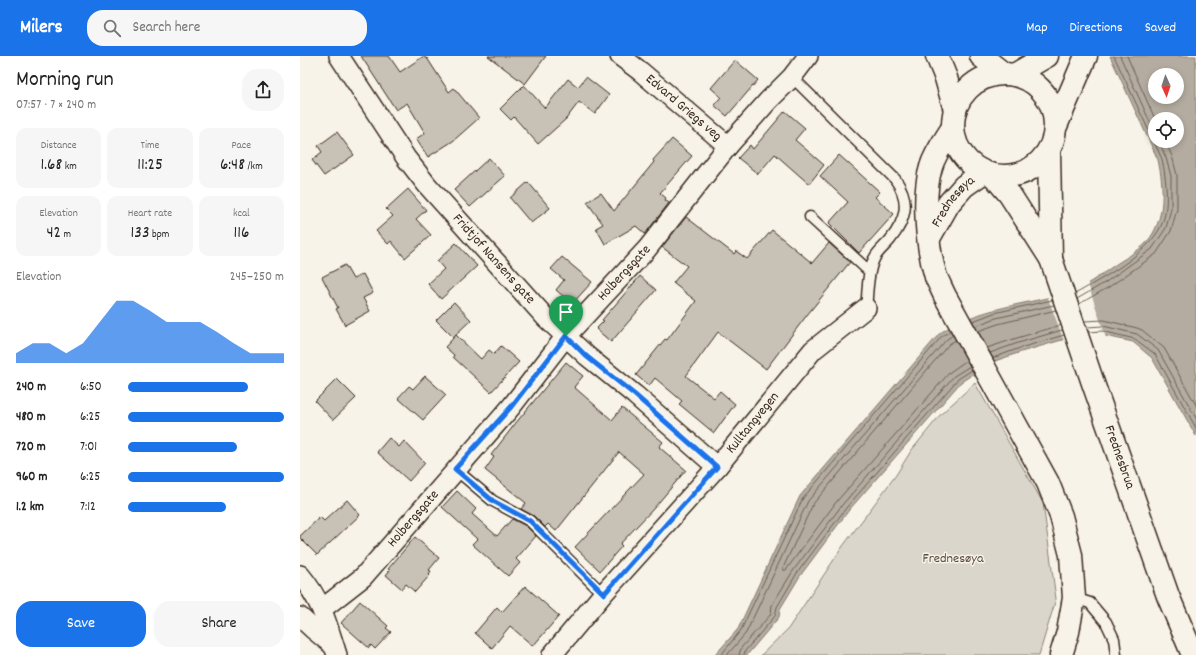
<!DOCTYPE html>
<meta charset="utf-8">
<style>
:root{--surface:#fff;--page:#f6f6f6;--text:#222;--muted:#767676;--accent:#1a73e8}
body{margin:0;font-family:Dekko,sans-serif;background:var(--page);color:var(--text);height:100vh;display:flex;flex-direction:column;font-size:15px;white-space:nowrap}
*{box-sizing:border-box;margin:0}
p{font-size:13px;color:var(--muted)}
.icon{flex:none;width:22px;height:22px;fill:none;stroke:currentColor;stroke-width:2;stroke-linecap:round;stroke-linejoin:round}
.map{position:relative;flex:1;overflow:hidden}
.details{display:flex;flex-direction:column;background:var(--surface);width:300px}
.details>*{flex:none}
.needle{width:26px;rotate:177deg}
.controls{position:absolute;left:848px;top:12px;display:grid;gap:8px}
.controls a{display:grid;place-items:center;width:36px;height:36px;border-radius:50%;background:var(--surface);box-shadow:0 2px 6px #0003;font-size:20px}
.pin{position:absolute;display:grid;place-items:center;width:34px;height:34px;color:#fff;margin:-41px -17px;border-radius:50% 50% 50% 0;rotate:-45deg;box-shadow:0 0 4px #0007}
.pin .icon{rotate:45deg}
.round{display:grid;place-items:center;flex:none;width:42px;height:42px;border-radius:16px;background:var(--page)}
.overview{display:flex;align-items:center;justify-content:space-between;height:68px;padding:0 16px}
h1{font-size:22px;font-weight:600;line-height:30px}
.stats{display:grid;grid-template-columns:repeat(3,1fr);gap:6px;height:68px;padding:4px 16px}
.stats div{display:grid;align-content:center;border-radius:10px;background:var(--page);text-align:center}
.stats b{font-size:17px;font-weight:600}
.stats small{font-size:11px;font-weight:400}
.stats p{font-size:11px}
.chart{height:112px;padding:8px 16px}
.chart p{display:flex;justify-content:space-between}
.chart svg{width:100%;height:72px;margin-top:4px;fill:var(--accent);opacity:.7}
.button{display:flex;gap:8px;margin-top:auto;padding:8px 16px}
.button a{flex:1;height:46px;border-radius:16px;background:var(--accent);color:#fff;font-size:16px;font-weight:600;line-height:46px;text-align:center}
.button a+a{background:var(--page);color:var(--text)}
ul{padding:0 16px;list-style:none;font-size:13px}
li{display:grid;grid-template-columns:64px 48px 1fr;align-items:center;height:30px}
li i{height:10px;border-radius:5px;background:var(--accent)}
header{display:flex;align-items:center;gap:24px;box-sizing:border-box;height:56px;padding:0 20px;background:var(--accent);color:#fff}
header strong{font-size:19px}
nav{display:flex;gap:22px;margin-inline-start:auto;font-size:14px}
.search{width:280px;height:36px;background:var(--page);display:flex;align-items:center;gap:10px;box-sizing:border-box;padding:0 14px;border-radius:16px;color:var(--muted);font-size:15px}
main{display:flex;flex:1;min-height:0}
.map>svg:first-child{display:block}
.green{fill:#dbd6cb;stroke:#8b8074}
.water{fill:#b4aca0;stroke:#84786c;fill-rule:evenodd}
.pier{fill:#f7f3e8}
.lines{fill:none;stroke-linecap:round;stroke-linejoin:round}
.shore{stroke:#6b5e52;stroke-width:1}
.building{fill:#c8c1b6;stroke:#3b2a1e}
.lane-casing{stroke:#3b2a1e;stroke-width:13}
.street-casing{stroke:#3b2a1e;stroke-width:22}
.secondary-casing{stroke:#3b2a1e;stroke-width:25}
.highway-casing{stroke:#3b2a1e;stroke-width:25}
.lane{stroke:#f7f3e8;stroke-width:10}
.street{stroke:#f7f3e8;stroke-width:19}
.secondary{stroke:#f7f3e8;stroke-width:22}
.highway{stroke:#f7f3e8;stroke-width:22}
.route-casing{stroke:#fff;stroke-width:8}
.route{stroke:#1a73e8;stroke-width:5}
.labels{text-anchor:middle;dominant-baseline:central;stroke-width:3;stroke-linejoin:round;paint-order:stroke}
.street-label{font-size:14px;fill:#3b2a1e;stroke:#f7f3e8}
.park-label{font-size:14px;fill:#5b4c41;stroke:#f7f3e8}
</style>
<header>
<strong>Milers</strong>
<div class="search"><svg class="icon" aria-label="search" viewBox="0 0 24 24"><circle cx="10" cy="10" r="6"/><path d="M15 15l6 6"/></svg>Search here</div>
<nav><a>Map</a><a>Directions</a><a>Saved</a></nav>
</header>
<main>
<section class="details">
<div class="overview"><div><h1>Morning run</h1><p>07:57 · 7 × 240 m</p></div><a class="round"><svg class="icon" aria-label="share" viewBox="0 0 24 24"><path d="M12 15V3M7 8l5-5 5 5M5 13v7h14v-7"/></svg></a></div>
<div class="stats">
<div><p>Distance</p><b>1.68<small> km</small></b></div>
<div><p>Time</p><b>11:25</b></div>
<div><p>Pace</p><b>6:48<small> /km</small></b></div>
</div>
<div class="stats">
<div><p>Elevation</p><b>42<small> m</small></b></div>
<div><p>Heart rate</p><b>133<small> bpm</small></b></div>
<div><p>kcal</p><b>116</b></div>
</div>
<div class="chart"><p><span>Elevation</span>245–250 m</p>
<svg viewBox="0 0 160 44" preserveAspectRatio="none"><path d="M0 44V38L10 32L20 32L30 38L40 32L50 19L60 6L70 6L80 12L90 19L100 19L110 19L120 25L130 32L140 38L150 38L160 38V44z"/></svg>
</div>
<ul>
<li><b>240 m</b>6:50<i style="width:77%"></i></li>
<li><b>480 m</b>6:25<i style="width:100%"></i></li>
<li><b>720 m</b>7:01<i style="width:70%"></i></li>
<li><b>960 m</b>6:25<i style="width:100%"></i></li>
<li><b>1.2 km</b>7:12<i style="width:63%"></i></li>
</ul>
<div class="button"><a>Save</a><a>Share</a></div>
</section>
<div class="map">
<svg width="896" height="599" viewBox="0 0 896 599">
<rect width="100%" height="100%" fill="#f7f3e8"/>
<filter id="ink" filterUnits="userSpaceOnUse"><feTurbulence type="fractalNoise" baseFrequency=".025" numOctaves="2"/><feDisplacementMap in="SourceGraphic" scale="8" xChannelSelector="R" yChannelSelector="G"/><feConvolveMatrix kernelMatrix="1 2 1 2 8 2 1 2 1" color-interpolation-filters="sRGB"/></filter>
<g filter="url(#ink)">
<path class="green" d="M675 327 743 447 756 543 739 599H461L488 573 543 490 596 419 611 395 641 358Z"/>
<path class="water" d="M810 0H896V380L852 302 833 286 801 279 772 281 721 296 692 306 661 326 549 454 500 520 480 553 479 561 447 599H415L438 573 500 440 640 277C679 251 726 249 770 236 783 232 801 219 812 211 823 203 838 196 847 186 866 163 864 131 858 104ZM855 19H877V41H855ZM855 63H877V85H855Z"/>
<path class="pier" d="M787 225 806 282 801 281 772 283 764 285 747 239 771 233Z"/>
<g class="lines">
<path class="shore" d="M820 0 855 77
M827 0 855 63
M775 238C803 222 847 199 861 170 870 152 866 122 862 103L814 0
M777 243 806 226 852 193 866 172 871 153V120L866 102 859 85
M779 248 809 231 856 198 871 175 877 153V119L872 100 865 85
M673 265 694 257 752 244
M785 265 804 264 837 272 842 274 864 292 896 349
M675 270 696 262 754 249
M787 271 803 270 837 278 858 294 896 362
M678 275 698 268 756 254
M788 276 802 275 835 283 855 298 896 372
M656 284 649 288 513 448 483 512V514H486L537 445 650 316 667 304
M687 292 717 282 761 269
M690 297 718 287 762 274
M693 302 720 292 764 279
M421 599 441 574 503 442 642 280 650 275
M427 599 446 577 508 445 646 284 653 279
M439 599 441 592 471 558 472 549 493 515 542 449 654 320 670 310
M444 599 445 595 475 560 477 551 497 517 546 452 658 323 672 314"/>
</g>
<path class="building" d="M61 0H89L100 16 124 0 126 3 127 2 149 36 154 32 179 62 153 85 128 101 116 83 125 77 107 47 96 54Z
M188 0H246L225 28Z
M435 4 458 24 427 60 414 49 421 41 411 32Z
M286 21 309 39 295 58 279 46 266 63 238 88 214 61 211 64 200 53 224 29 245 52 268 23 278 31Z
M485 55 505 72 495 84 524 109 509 128 475 98 458 118 438 102 450 89 453 93Z
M37 76 54 99 24 120 12 104 22 96 18 90Z
M372 83 392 100 360 137 366 142 365 144 369 147 345 178 336 170 305 188 296 172 303 168 287 146 301 137 314 155 354 106 353 104Z
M539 99 580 136 575 141 594 158 559 197 529 167 548 146 520 120Z
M189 102 205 120 170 151 154 134Z
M228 126 250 152 231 167 210 142Z
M108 133 126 154 116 163 131 179 105 202 91 185 88 188 76 175 93 160 86 153Z
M386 161 434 198 436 195 447 203 472 174 512 207 529 187 550 206 507 259 466 313 418 276 386 320 414 342 420 335 435 348 414 377 379 348 382 345 355 322 349 330 336 319 365 283 367 284 396 245 373 227 387 210 362 191Z
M156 187 177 210 141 243 128 228 144 213 137 205Z
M262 201 292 226 272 248 256 234 264 224 251 213Z
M45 209 53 223 63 218 73 237 63 242 70 255 45 269 36 253 38 252 22 221Z
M340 220 356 234 311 286 296 273 304 265 302 264Z
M154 246 171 264 153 281 136 264Z
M156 279 181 303 189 294 194 298 201 290 219 306 191 336 153 301 154 299 145 291Z
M266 306 283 320 274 331 312 364 322 352 363 386 359 391 386 414 354 452 320 488 322 490 300 515 275 491 344 418 319 396 256 475 248 468 245 471 234 460 221 453 226 447 185 414 194 401 191 399 215 368Z
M125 320 146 339 123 364 98 342 109 330 113 333Z
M37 323 56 342 33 364 15 345Z
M89 382 99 391 104 385 125 407 109 425 77 396Z
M157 435 176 453 172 458 197 480 212 463 226 470 236 480 216 503 220 507 208 520 172 488 177 483 142 451Z
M47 444 60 459 17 499 0 482V480L20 461 24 465Z
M115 481 139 502 129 514 131 515 129 518 130 519 115 536 106 528 102 533 86 519 90 514 88 513Z
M225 530 259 560 233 590 210 570 192 592 175 577 197 551 202 556Z
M60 545 88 570 86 572 91 576 75 593 71 589 69 592 41 567Z"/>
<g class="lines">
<defs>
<path id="lane" d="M492 21 595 123C611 145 606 164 590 184 585 190 577 196 574 203 567 217 568 236 566 252
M510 161 570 216
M155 413 193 445 230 465 303 538
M774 542 790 547 806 566 814 583 816 599"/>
<g id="street">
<path id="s1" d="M39 0 106 102 127 129 246 262 287 300 335 339 417 411"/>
<path id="s2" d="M320 0 340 15 428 90"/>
<path d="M0 519C22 545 27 568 37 599"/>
<path id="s3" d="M22 553 63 521 211 351 266 280 347 193 428 90 468 45 492 21 508 0"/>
<path d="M0 561 13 573 34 590"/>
<path id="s4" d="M252 599 303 538 417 411 513 294 566 252"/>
</g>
<g id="secondary">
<path d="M714 19 747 0"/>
<path d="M756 70 786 0"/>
<path d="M653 71C645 84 635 97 631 111 622 140 627 192 636 221 639 227 642 234 645 240L748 427 761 460 771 499 774 542 768 576 761 599"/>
<path id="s5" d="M629 182 649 147 664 130 684 116"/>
</g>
<g id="highway">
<path d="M637 0 646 22 655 54"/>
<path d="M681 0 704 18"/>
<circle cx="704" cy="69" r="51"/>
<path d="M749 95 751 203"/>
<path id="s6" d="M693 119 710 139 751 203 793 327 868 540 893 599"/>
</g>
</defs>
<use href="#lane" class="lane-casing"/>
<use href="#street" class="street-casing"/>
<use href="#secondary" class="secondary-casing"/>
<use href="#highway" class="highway-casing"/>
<use href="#lane" class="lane"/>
<use href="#street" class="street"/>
<use href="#secondary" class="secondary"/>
<use href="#highway" class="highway"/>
</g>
</g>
<g class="lines" filter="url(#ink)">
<defs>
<path id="route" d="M266 280 286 300 335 339 417 411 304 538 230 465 193 445 155 413 211 351Z"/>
</defs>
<use href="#route" class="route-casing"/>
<use href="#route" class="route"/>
</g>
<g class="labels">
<g class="street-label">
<text stroke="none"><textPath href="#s2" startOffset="82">Edvard Griegs veg</textPath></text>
<text stroke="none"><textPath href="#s5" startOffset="44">Frednesøya</textPath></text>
<text stroke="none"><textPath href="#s1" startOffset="256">Fridtjof Nansens gate</textPath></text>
<text stroke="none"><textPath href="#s3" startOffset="453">Holbergsgate</textPath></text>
<text stroke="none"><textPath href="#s4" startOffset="307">Kulltangvegen</textPath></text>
<text stroke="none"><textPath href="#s6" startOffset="312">Frednesbrua</textPath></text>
<text stroke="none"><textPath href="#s3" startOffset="129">Holbergsgate</textPath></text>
</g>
<g class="park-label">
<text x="653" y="503">Frednesøya</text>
</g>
</g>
</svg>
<div class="controls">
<a><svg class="needle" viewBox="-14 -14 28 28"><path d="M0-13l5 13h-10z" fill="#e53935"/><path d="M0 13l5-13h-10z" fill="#767676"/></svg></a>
<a><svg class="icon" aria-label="locate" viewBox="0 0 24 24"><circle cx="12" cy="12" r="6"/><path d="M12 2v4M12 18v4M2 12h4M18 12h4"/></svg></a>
</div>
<div class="pin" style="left:266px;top:280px;background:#1e9e55"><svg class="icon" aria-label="arrive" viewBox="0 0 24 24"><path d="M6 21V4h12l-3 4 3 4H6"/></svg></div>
</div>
</main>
